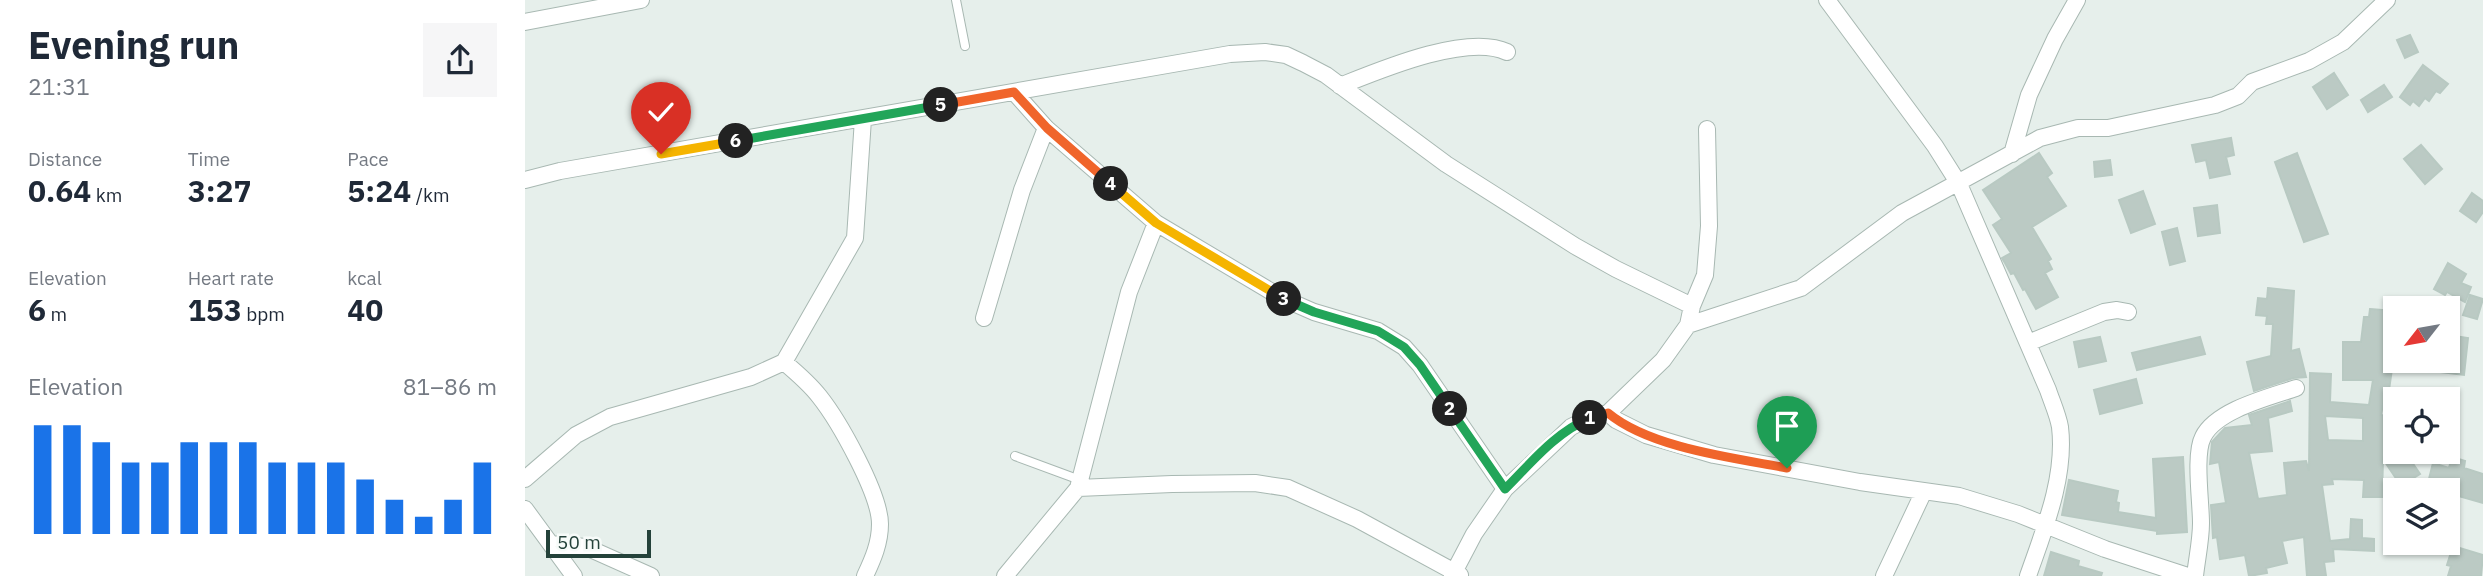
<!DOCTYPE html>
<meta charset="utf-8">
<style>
:root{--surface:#fff;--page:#f6f6f7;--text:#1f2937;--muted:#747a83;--accent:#1a73e8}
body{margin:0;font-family:"IBM Plex Sans",sans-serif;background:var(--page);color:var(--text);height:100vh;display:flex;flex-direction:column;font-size:26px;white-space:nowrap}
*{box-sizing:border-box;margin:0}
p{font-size:23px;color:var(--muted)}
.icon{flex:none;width:38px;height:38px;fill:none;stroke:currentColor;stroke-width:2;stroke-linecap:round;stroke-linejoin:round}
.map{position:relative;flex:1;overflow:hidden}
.panel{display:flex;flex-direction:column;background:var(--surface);width:525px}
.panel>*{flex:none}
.needle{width:46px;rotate:239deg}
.tools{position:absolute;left:1858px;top:296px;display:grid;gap:14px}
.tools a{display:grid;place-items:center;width:77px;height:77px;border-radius:0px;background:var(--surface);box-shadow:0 2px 5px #0004;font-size:35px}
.scale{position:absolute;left:21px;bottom:18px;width:105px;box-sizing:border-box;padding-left:7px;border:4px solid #24423a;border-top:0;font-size:19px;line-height:24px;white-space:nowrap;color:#24423a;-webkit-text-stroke:5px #f7fbf9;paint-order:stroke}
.pin{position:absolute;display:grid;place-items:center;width:60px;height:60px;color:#fff;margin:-72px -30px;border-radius:50% 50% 50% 0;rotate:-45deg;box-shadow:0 0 7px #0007}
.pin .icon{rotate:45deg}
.km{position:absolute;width:35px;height:35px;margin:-18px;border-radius:50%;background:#222;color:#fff;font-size:19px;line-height:35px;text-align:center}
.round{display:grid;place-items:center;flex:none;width:74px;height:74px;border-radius:0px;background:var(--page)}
.head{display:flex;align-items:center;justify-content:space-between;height:119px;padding:0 28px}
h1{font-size:38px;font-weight:700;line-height:52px}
.metrics{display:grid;grid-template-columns:repeat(3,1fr);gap:10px;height:119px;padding:7px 28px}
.metrics div{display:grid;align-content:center}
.metrics b{font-size:30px;font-weight:700}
.metrics small{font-size:19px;font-weight:400}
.metrics p{font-size:19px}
.chart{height:196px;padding:14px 28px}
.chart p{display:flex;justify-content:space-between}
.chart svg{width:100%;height:126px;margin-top:7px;stroke:var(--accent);stroke-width:6}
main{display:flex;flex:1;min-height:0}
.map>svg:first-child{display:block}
.building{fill:#bbcac4;stroke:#b8c9c2;stroke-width:2;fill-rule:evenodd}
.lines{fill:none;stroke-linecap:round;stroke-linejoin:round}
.lane-casing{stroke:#a8b8b2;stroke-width:10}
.street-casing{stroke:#a8b8b2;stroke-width:18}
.lane{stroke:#fff;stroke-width:8}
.street{stroke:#fff;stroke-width:16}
.split-1-casing{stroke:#fff;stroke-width:14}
.split-2-casing{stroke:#fff;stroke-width:14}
.split-3-casing{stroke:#fff;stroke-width:14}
.split-4-casing{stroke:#fff;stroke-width:14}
.split-5-casing{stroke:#fff;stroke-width:14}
.split-6-casing{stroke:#fff;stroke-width:14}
.split-7-casing{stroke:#fff;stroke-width:14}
.split-1{stroke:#f0652b;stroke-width:9}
.split-2{stroke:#22a559;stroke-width:9}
.split-3{stroke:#22a559;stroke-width:9}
.split-4{stroke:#f5b400;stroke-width:9}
.split-5{stroke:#f0652b;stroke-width:9}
.split-6{stroke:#22a559;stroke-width:9}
.split-7{stroke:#f5b400;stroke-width:9}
</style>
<main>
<section class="panel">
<div class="head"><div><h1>Evening run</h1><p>21:31</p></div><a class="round"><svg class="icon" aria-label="share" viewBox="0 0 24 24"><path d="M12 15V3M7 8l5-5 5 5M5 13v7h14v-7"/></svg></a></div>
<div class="metrics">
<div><p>Distance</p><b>0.64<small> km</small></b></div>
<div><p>Time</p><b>3:27</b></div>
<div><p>Pace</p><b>5:24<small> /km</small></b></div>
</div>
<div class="metrics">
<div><p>Elevation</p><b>6<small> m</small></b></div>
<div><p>Heart rate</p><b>153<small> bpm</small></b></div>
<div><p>kcal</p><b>40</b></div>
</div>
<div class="chart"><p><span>Elevation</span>81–86 m</p>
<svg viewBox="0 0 160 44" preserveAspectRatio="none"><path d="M5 44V6M15 44V6M25 44V12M35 44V19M45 44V19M55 44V12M65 44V12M75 44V12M85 44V19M95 44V19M105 44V19M115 44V25M125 44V32M135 44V38M145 44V32M155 44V19"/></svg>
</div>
</section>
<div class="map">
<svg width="1958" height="576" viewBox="0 0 1958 576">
<rect width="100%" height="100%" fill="#e6efeb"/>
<path class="building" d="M1885 35 1893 52 1880 58 1872 40Z
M1898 65 1923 84 1915 93 1911 91 1904 101 1900 98 1894 106 1888 101 1885 105 1875 97Z
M1809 73 1823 95 1802 109 1788 87Z
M1859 85 1867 97 1843 112 1836 100Z
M1706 138 1709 155 1701 157 1705 174 1685 178 1681 160 1671 162 1667 145Z
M1896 145 1917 169 1900 184 1879 159Z
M1514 153 1527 173 1522 177 1541 206 1507 227 1526 259 1523 261 1527 269 1520 273 1533 297 1511 309 1500 289 1498 290 1489 273 1486 274 1480 263 1477 258 1486 253 1468 225 1477 219 1458 190Z
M1772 153 1803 234 1779 242 1750 162Z
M1585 160 1587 175 1570 177 1569 162Z
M1618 191 1630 224 1606 233 1594 200Z
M1947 193 1958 201V212L1951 222 1935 211Z
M1692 205 1695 233 1673 236 1669 208Z
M1652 228 1660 261 1645 265 1637 232Z
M1923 263 1941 274 1936 283 1946 287 1940 302 1922 292 1920 295 1909 289Z
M1743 288 1769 291 1766 351 1774 349 1781 377 1768 378 1729 391 1722 362 1746 356 1748 324H1741L1742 316 1731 315 1733 298 1742 299Z
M1945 295 1958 299 1952 319 1938 315Z
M1845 309 1869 311 1864 354 1869 355 1864 390 1861 389 1856 415 1871 416V452H1880L1895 474 1876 486 1858 459 1857 497H1838L1839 480 1807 479 1808 484 1797 485 1805 541 1825 539 1826 519 1837 520V538L1849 539V551L1808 549 1809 561 1799 562 1801 576H1782L1779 537 1757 541 1762 563 1741 568 1742 573 1724 576 1720 555 1695 559 1692 537 1688 538 1686 505 1701 503 1694 462 1685 464 1687 442 1700 428 1727 425 1724 415 1765 401 1767 411 1743 418 1747 451 1724 453 1733 499 1762 495 1759 463 1781 461 1784 471 1785 373 1806 374 1805 402 1844 405 1848 380H1818V342H1836L1839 317H1844ZM1800 416 1838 418V441L1803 440Z
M1923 335 1943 338 1939 375 1914 372 1916 360H1923Z
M1575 337 1581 361 1554 367 1549 342Z
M1675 337 1680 354 1612 370 1607 353Z
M1611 379 1617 403 1575 414 1569 390Z
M1658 457 1662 532 1632 534V531L1537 515 1544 480 1593 491 1591 502 1594 503 1593 512 1631 518 1628 459Z
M1927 457 1940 461 1939 468 1958 474V503L1923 493V490L1902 487 1908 463 1924 468Z
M1928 546 1958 555 1956 576H1923L1926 566 1922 565Z
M1526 552 1554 561 1553 566 1577 573 1576 576H1519Z"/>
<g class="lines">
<defs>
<path id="lane" d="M431 0 440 46
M490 456 555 480"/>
<path id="street" d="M1302 0 1410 146 1434 184 1523 390C1527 402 1533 415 1535 427 1541 477 1519 530 1503 576
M0 22 116 0
M815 86C855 70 942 33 982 52
M489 92 521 128 631 223 757 298 789 312 853 331 879 347 895 365 980 489
M1487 154 1504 95 1530 39 1552 0
M0 180 35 171 705 54 740 52 761 55 778 63 801 75 921 164 1050 246 1091 269 1167 306
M459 318 497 190 521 128
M1163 325 1276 288 1377 213 1515 138 1553 128H1583L1690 105 1713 96 1727 82 1784 61 1818 42 1862 0
M1503 343 1579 312 1592 310 1603 312
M259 362C272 373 284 383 294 396 314 421 355 494 355 524 355 543 348 559 340 576
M1083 413 1091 420 1121 435 1189 455 1335 482 1434 496 1493 514 1580 549 1663 576
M0 479 51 435 85 417 226 377 259 362 330 238 338 119
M553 488 647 484 730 483 763 488 832 519 935 575
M0 509 49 576
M26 544 61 547 126 576
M480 576 553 488 604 292 631 223
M927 576 949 534 980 489 1046 427 1064 418 1083 413 1138 360 1163 325 1167 306 1180 275 1184 226 1182 129
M1359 576 1399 491
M1670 576C1672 558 1676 540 1676 523 1676 502 1669 454 1678 437 1691 410 1745 397 1771 388"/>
</defs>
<use href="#lane" class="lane-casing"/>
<use href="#street" class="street-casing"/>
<use href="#lane" class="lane"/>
<use href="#street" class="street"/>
</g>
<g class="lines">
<defs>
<path id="split-1" d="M1065 418 1083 413C1125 448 1209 458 1262 468"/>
<path id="split-2" d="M925 409 980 489C1006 463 1031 432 1065 418"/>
<path id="split-3" d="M759 299 789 312 853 331 879 347 895 365 925 409"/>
<path id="split-4" d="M586 184 631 223 759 299"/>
<path id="split-5" d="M416 105 489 92 522 128 586 184"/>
<path id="split-6" d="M211 141 416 105"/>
<path id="split-7" d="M136 154 211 141"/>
</defs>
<use href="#split-1" class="split-1-casing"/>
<use href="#split-2" class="split-2-casing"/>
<use href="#split-3" class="split-3-casing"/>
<use href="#split-4" class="split-4-casing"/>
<use href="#split-5" class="split-5-casing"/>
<use href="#split-6" class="split-6-casing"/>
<use href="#split-7" class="split-7-casing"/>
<use href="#split-1" class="split-1"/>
<use href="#split-2" class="split-2"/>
<use href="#split-3" class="split-3"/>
<use href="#split-4" class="split-4"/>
<use href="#split-5" class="split-5"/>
<use href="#split-6" class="split-6"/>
<use href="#split-7" class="split-7"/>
</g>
</svg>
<div class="tools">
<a><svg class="needle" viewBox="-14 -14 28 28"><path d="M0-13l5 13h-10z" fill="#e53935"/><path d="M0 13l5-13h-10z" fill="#747a83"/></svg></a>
<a><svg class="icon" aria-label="locate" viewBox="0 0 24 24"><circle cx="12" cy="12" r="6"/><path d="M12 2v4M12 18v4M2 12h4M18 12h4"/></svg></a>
<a><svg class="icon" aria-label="layers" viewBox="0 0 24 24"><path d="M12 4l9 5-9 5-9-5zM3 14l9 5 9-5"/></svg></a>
</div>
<div class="scale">50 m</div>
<div class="pin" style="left:1262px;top:468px;background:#1e9e55"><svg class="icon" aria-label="arrive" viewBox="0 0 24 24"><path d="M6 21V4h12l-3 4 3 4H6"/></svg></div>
<div class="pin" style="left:136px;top:154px;background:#d93025"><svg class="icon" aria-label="check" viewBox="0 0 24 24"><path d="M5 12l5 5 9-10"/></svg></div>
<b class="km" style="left:1065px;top:418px">1</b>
<b class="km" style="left:925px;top:409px">2</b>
<b class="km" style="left:759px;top:299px">3</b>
<b class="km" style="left:586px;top:184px">4</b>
<b class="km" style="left:416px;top:105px">5</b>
<b class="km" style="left:211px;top:141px">6</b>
</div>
</main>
